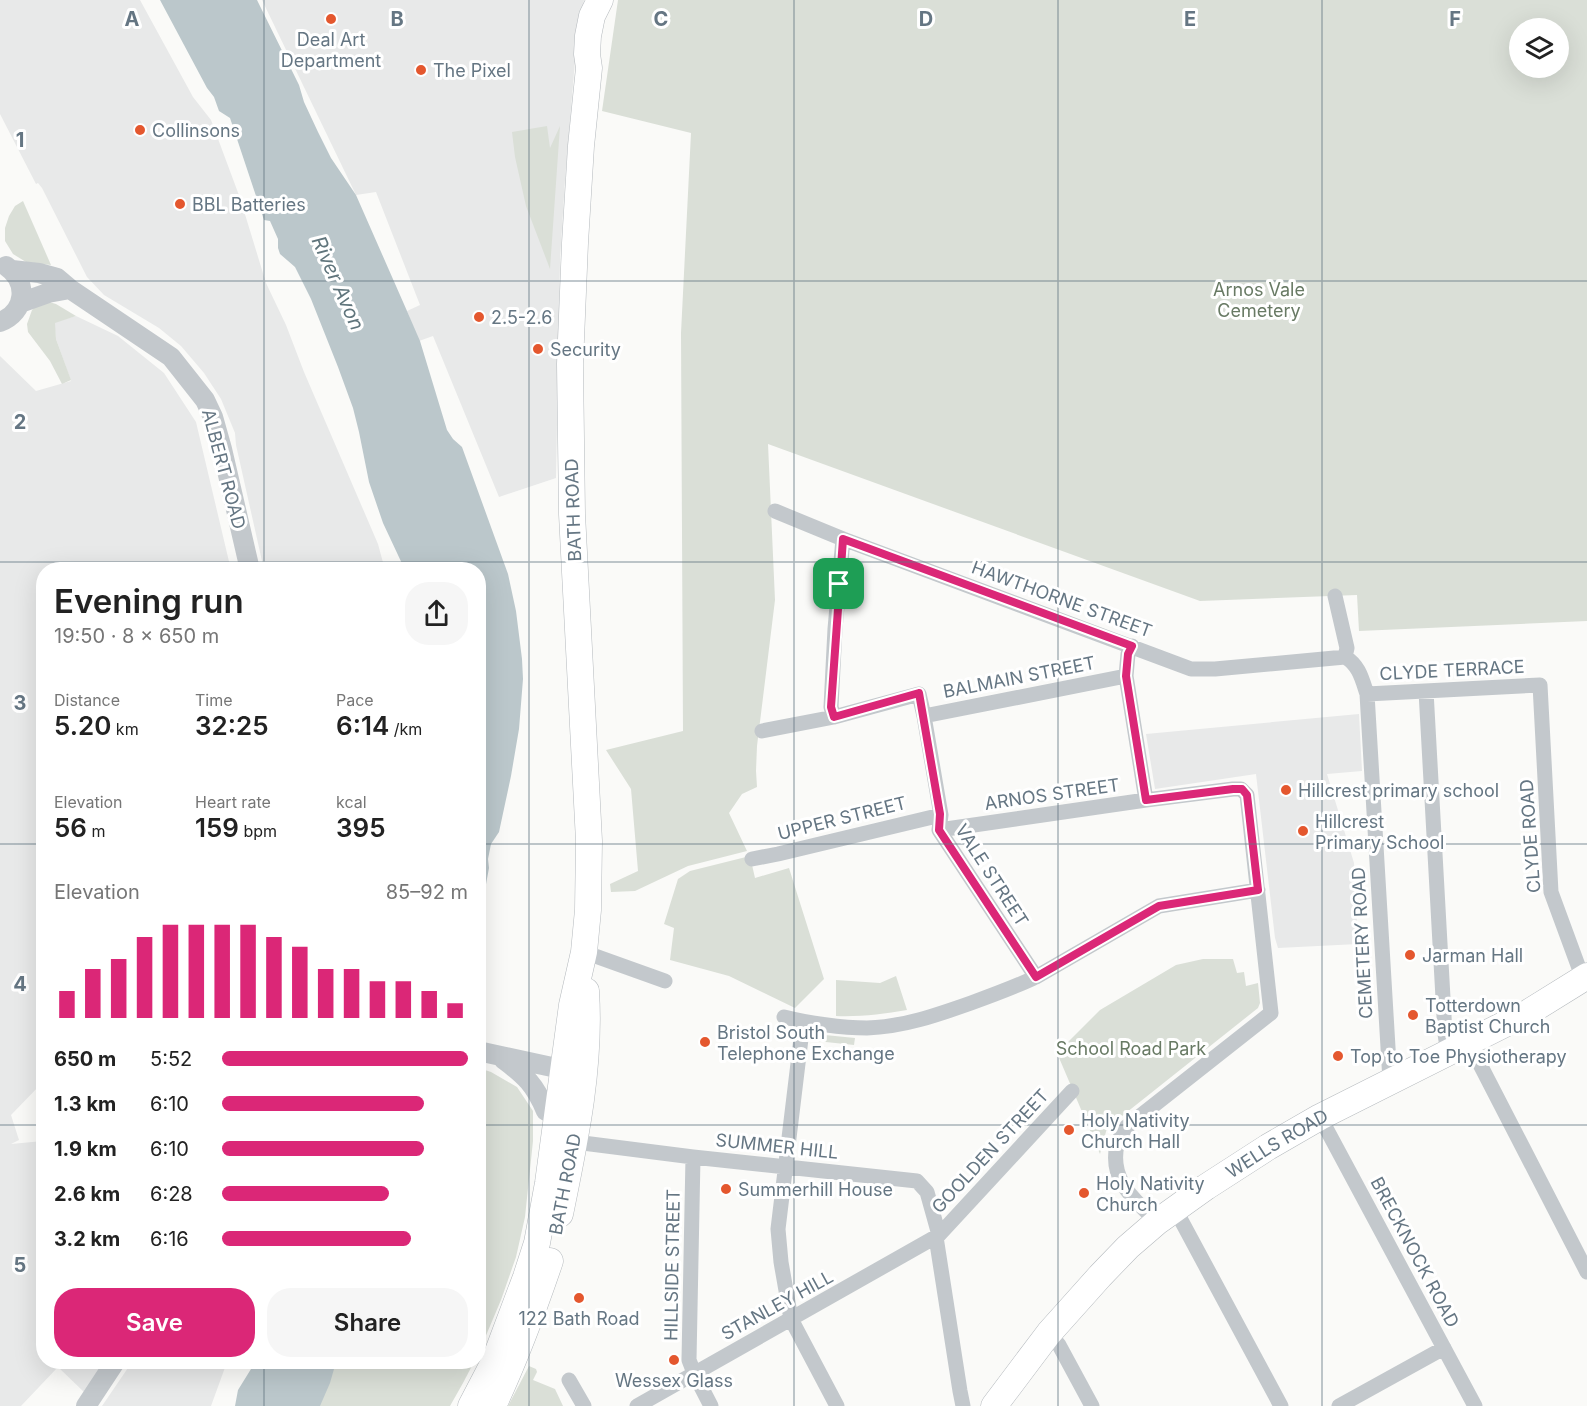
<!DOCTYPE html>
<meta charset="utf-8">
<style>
:root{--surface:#fff;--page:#f6f6f6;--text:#222;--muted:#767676;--accent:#db2777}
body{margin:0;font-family:Inter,sans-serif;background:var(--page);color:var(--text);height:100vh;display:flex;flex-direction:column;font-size:22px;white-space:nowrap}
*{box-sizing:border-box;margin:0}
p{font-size:20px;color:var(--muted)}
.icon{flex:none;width:33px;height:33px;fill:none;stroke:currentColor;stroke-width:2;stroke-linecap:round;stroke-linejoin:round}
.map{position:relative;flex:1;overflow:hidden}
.side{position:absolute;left:36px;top:562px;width:450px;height:807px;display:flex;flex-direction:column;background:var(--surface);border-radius:24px;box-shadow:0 6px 24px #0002}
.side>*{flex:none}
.tools{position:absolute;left:1509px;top:18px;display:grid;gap:12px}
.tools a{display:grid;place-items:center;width:60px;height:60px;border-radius:50%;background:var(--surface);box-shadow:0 6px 24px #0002;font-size:30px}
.pin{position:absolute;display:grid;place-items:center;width:51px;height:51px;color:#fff;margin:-26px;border-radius:12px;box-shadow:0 3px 9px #0006}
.round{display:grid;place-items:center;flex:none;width:63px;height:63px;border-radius:24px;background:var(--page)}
.head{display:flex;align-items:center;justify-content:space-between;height:102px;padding:0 18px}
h1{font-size:33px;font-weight:600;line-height:45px}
.stats{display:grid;grid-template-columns:repeat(3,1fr);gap:9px;height:102px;padding:6px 18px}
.stats div{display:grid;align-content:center}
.stats b{font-size:26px;font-weight:600}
.stats small{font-size:16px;font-weight:400}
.stats p{font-size:16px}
.chart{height:168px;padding:12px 18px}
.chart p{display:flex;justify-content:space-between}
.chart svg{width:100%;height:108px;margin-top:6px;stroke:var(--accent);stroke-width:6}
.cta{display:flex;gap:12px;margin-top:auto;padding:12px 18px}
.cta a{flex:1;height:69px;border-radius:24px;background:var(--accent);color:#fff;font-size:24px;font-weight:600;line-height:69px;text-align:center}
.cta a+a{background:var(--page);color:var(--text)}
ul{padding:0 18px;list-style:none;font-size:20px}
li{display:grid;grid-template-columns:96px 72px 1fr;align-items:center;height:45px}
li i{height:15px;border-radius:8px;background:var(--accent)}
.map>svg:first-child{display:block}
.built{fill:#e8e9e9}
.green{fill:#dadfd7;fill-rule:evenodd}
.water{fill:#bbc7cb}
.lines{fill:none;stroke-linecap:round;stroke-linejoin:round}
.trunk-casing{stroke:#b4b9bd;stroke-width:27}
.minor{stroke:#c3c8cc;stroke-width:15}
.tertiary{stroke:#c3c8cc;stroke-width:20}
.trunk{stroke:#fff;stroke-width:26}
.route-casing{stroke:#fff;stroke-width:12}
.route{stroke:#db2777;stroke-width:8}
.grid{fill:none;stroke:#657683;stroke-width:1.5;stroke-opacity:0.55}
.poi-dot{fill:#e4572e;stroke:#fff;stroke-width:2}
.labels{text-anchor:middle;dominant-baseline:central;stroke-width:6;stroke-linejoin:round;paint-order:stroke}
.poi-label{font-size:18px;fill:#657683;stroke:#fff;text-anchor:start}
.park-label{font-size:18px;fill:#687a64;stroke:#fff}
.street-label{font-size:18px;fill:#657683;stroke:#fff}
.water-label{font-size:20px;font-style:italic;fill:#60757c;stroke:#fff}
.grid-label{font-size:20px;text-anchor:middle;font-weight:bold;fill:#657683;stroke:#fff;stroke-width:6;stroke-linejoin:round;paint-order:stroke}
</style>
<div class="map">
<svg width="1587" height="1406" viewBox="0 0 1587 1406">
<rect width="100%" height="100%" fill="#fafaf8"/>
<path class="built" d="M0 0H140L193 97 211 120 240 198 266 283 286 325 304 372 378 544 385 570H264L236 445 235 433 221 399 204 373 181 346 159 328 104 295 87 277 42 188 38 183 36 184 0 114Z
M262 0H584L576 49 565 180 560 261 556 478 499 497 433 336 419 341 407 311 420 305 376 192 356 195Z
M76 316 118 336 164 373 196 422 231 570H44L43 1082 11 1115 19 1140 11 1144 43 1141 44 1362H105L85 1393 58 1367 21 1406H0V356L36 391 71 381 56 339 54 322Z
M1359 714 1362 771 1327 774 1354 863 1358 944 1278 948 1275 938 1256 774 1155 789 1146 734Z
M132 1362H227L211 1406H102Z"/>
<path class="green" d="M618 0H1587V621L1359 631 1357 595 1200 601 768 444 775 600 757 746 756 771 757 787 742 794 729 813 747 851 688 866 635 891 611 892 610 884 638 871 631 789 606 750 683 731 681 333 691 133 602 111ZM1520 28H1558V68H1520Z
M547 126 550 148 560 126 550 269 526 206 515 157 512 132Z
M23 201 51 265 26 262 13 254 5 241V228L9 216 15 206Z
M49 302 56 304 76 316 55 323 56 339 71 380 62 384 50 361 28 332 27 324 32 310 36 306Z
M750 856 755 878 789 868 824 979 795 1008 729 976 670 960 674 928 664 924 678 879 690 871Z
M1203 959H1233L1237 973 1244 972 1246 986 1258 983 1260 1003 1258 1008 1107 1128 1100 1154 1057 1053 1100 1010 1176 965Z
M896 976 907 1010C883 1014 860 1017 836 1016V980L880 983Z
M815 1034 855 1038 854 1045 807 1040Z
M479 1068 491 1072 517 1087 533 1111V1141L525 1217 516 1257 501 1300 479 1352Z
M317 1362H474L463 1383 450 1406H299Z
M529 1366 536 1369 537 1372 533 1380 555 1389 563 1406H508Z"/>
<path class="water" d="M160 0H257L299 85 304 102 318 132 331 158 356 195 407 311 420 341 447 430 453 439 462 447 508 574 516 611 522 659 523 679 519 729 511 776 499 832 491 844 488 859 489 868 479 922 478 570H405L383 523 369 482 359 432 353 408 338 367 311 299 295 267 280 254 278 248V239L270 221 264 220 230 118 219 111 214 97 207 88Z
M253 1362H336L330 1383 320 1406H235L238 1390 251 1369Z"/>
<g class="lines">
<defs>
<g id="trunk">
<path d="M560 1214C575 1141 591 1066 586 991"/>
<path d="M471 1406 494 1362 526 1277 537 1243 548 1183 572 1005 584 952 588 910 589 841 572 514 570 364 575 243 581 146 589 68 587 54 588 36 592 16 600 0"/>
<path d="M493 1406C515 1359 533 1311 550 1261"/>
<path id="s1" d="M994 1406 1049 1333 1100 1276 1128 1247 1157 1222 1206 1187 1268 1147 1320 1117 1529 1012 1587 976"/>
</g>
</defs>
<use href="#trunk" class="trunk-casing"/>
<path class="minor" d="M775 511 843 539 1191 669H1215L1345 657
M1335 596 1347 648 1345 657
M1132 646 1128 654 1126 676 1146 800
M1345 657C1359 665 1362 679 1367 694L1390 1081
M1426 691 1445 1034 1448 1053
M1367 694 1540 685 1551 892 1583 979
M924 716 941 815 939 830 1036 977
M834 717 831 707 835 629 843 539
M762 731 834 717 919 694 924 716 1126 676
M939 830 1146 800 1233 789H1241L1247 795 1271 1013 1125 1128C1123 1134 1118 1140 1117 1145 1109 1181 1135 1200 1157 1222
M752 859 778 854 941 815
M584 952 665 981
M784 1017C808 1023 842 1028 867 1028 903 1027 937 1015 971 1003 993 995 1015 987 1036 977L1159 906 1258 890
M803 1022 778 1229 781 1262 791 1319 837 1406
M1469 1043 1587 1272
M1320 1117 1475 1406
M575 1142 693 1157 917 1181 927 1192 939 1235
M693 1157 689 1360 694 1373 711 1406
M1175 1209 1281 1406
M936 1237 960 1391 963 1406
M1049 1333 1059 1345 1092 1406
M569 1380 584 1406
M637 1406 939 1235 1072 1091
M1339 1406 1444 1348"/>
<path class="tertiary" d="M12 270 39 273 57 278 70 289 171 357 205 400 213 417 222 449 250 570
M20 303 48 293 70 289
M0 322C26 312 29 282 6 266
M478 1051 575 1072
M503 1059C526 1076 535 1085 546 1111
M86 1406 115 1362"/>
<use href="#trunk" class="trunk"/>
</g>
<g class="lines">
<defs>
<path id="route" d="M843 539 1132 646 1128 654 1126 676 1146 800 1233 789H1242L1247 795 1258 890 1159 906 1036 977 939 830 940 814 919 693 834 717 831 707Z"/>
</defs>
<use href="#route" class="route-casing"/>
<use href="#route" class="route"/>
</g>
<path class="grid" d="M264 0V570M529 0V1406M794 0V1406M1058 0V1406M1322 0V1406M0 281H1587M0 562H1587M0 844H44M478 844H1587M0 1125H44M478 1125H1587M264 1362V1406"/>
<g class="poi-dot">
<circle cx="331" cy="19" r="6"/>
<circle cx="421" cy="70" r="6"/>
<circle cx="140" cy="130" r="6"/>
<circle cx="180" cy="204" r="6"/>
<circle cx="479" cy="317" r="6"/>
<circle cx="538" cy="349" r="6"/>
<circle cx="1286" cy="790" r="6"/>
<circle cx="1303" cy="831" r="6"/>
<circle cx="1410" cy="955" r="6"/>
<circle cx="1413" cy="1015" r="6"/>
<circle cx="705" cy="1042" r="6"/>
<circle cx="1338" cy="1056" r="6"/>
<circle cx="1069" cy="1130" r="6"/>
<circle cx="726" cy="1189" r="6"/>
<circle cx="1084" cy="1193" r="6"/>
<circle cx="579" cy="1298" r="6"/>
<circle cx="674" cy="1360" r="6"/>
</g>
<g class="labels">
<g class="poi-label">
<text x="331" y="39" text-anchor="middle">Deal Art<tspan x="331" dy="21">Department</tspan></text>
<text x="433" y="70">The Pixel</text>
<text x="152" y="130">Collinsons</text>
<text x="192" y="204">BBL Batteries</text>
<text x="491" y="317">2.5-2.6</text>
<text x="550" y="349">Security</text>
<text x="1298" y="790">Hillcrest primary school</text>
<text x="1315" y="821">Hillcrest<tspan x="1315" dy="21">Primary School</tspan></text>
<text x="1422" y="955">Jarman Hall</text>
<text x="1425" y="1005">Totterdown<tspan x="1425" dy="21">Baptist Church</tspan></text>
<text x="717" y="1032">Bristol South<tspan x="717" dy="21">Telephone Exchange</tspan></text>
<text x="1350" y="1056">Top to Toe Physiotherapy</text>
<text x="1081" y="1120">Holy Nativity<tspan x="1081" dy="21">Church Hall</tspan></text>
<text x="1096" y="1183">Holy Nativity<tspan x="1096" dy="21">Church</tspan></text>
<text x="738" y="1189">Summerhill House</text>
<text x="579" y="1318" text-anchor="middle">122 Bath Road</text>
<text x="674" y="1380" text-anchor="middle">Wessex Glass</text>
</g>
<g class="park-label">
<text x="1259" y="289">Arnos Vale<tspan x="1259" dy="21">Cemetery</tspan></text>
<text x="1131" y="1048">School Road Park</text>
</g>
<g class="street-label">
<text transform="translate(224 469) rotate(75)">ALBERT ROAD</text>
<text transform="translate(573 510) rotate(-92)">BATH ROAD</text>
<text transform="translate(1062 599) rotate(20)">HAWTHORNE STREET</text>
<text transform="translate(1452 670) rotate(-3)">CLYDE TERRACE</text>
<text transform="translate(1019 677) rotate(-11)">BALMAIN STREET</text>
<text transform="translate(1052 794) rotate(-8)">ARNOS STREET</text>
<text transform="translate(842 818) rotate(-14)">UPPER STREET</text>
<text transform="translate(1530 836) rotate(-94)">CLYDE ROAD</text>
<text transform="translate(992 875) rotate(57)">VALE STREET</text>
<text transform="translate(1362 943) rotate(-93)">CEMETERY ROAD</text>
<text stroke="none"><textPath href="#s1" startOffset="390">WELLS ROAD</textPath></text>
<text transform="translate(777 1146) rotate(6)">SUMMER HILL</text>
<text transform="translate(990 1151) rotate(-47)">GOOLDEN STREET</text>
<text transform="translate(565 1184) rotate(-79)">BATH ROAD</text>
<text transform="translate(1415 1252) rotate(62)">BRECKNOCK ROAD</text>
<text transform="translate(672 1265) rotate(-89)">HILLSIDE STREET</text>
<text transform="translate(777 1305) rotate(-29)">STANLEY HILL</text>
</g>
<g class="water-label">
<text transform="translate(338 283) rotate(66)">River Avon</text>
</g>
</g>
<g class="grid-label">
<text x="132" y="26">A</text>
<text x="397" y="26">B</text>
<text x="661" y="26">C</text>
<text x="926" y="26">D</text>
<text x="1190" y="26">E</text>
<text x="1455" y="26">F</text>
<text x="20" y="147">1</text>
<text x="20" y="429">2</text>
<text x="20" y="710">3</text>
<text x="20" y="991">4</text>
<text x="20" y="1272">5</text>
</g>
</svg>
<div class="tools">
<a><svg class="icon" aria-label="layers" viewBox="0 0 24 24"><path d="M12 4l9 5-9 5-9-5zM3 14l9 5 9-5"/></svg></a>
</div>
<div class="pin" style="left:839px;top:584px;background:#1e9e55"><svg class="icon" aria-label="arrive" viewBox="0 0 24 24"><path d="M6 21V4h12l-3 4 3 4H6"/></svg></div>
<section class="side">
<div class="head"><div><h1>Evening run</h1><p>19:50 · 8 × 650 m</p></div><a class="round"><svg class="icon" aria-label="share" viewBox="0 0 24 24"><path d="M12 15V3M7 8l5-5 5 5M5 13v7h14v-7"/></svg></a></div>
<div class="stats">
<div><p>Distance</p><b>5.20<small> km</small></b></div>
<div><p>Time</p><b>32:25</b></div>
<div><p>Pace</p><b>6:14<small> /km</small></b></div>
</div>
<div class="stats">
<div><p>Elevation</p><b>56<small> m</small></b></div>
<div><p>Heart rate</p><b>159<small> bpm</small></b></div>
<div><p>kcal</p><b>395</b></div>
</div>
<div class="chart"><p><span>Elevation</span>85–92 m</p>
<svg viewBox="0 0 160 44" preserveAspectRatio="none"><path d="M5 44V33M15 44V24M25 44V20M35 44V11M45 44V6M55 44V6M65 44V6M75 44V6M85 44V11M95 44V15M105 44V24M115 44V24M125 44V29M135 44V29M145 44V33M155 44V38"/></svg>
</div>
<ul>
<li><b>650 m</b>5:52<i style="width:100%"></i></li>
<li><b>1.3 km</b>6:10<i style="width:82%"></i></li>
<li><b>1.9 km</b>6:10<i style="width:82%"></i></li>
<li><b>2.6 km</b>6:28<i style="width:68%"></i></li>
<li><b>3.2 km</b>6:16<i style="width:77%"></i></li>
</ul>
<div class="cta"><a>Save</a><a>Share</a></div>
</section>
</div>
